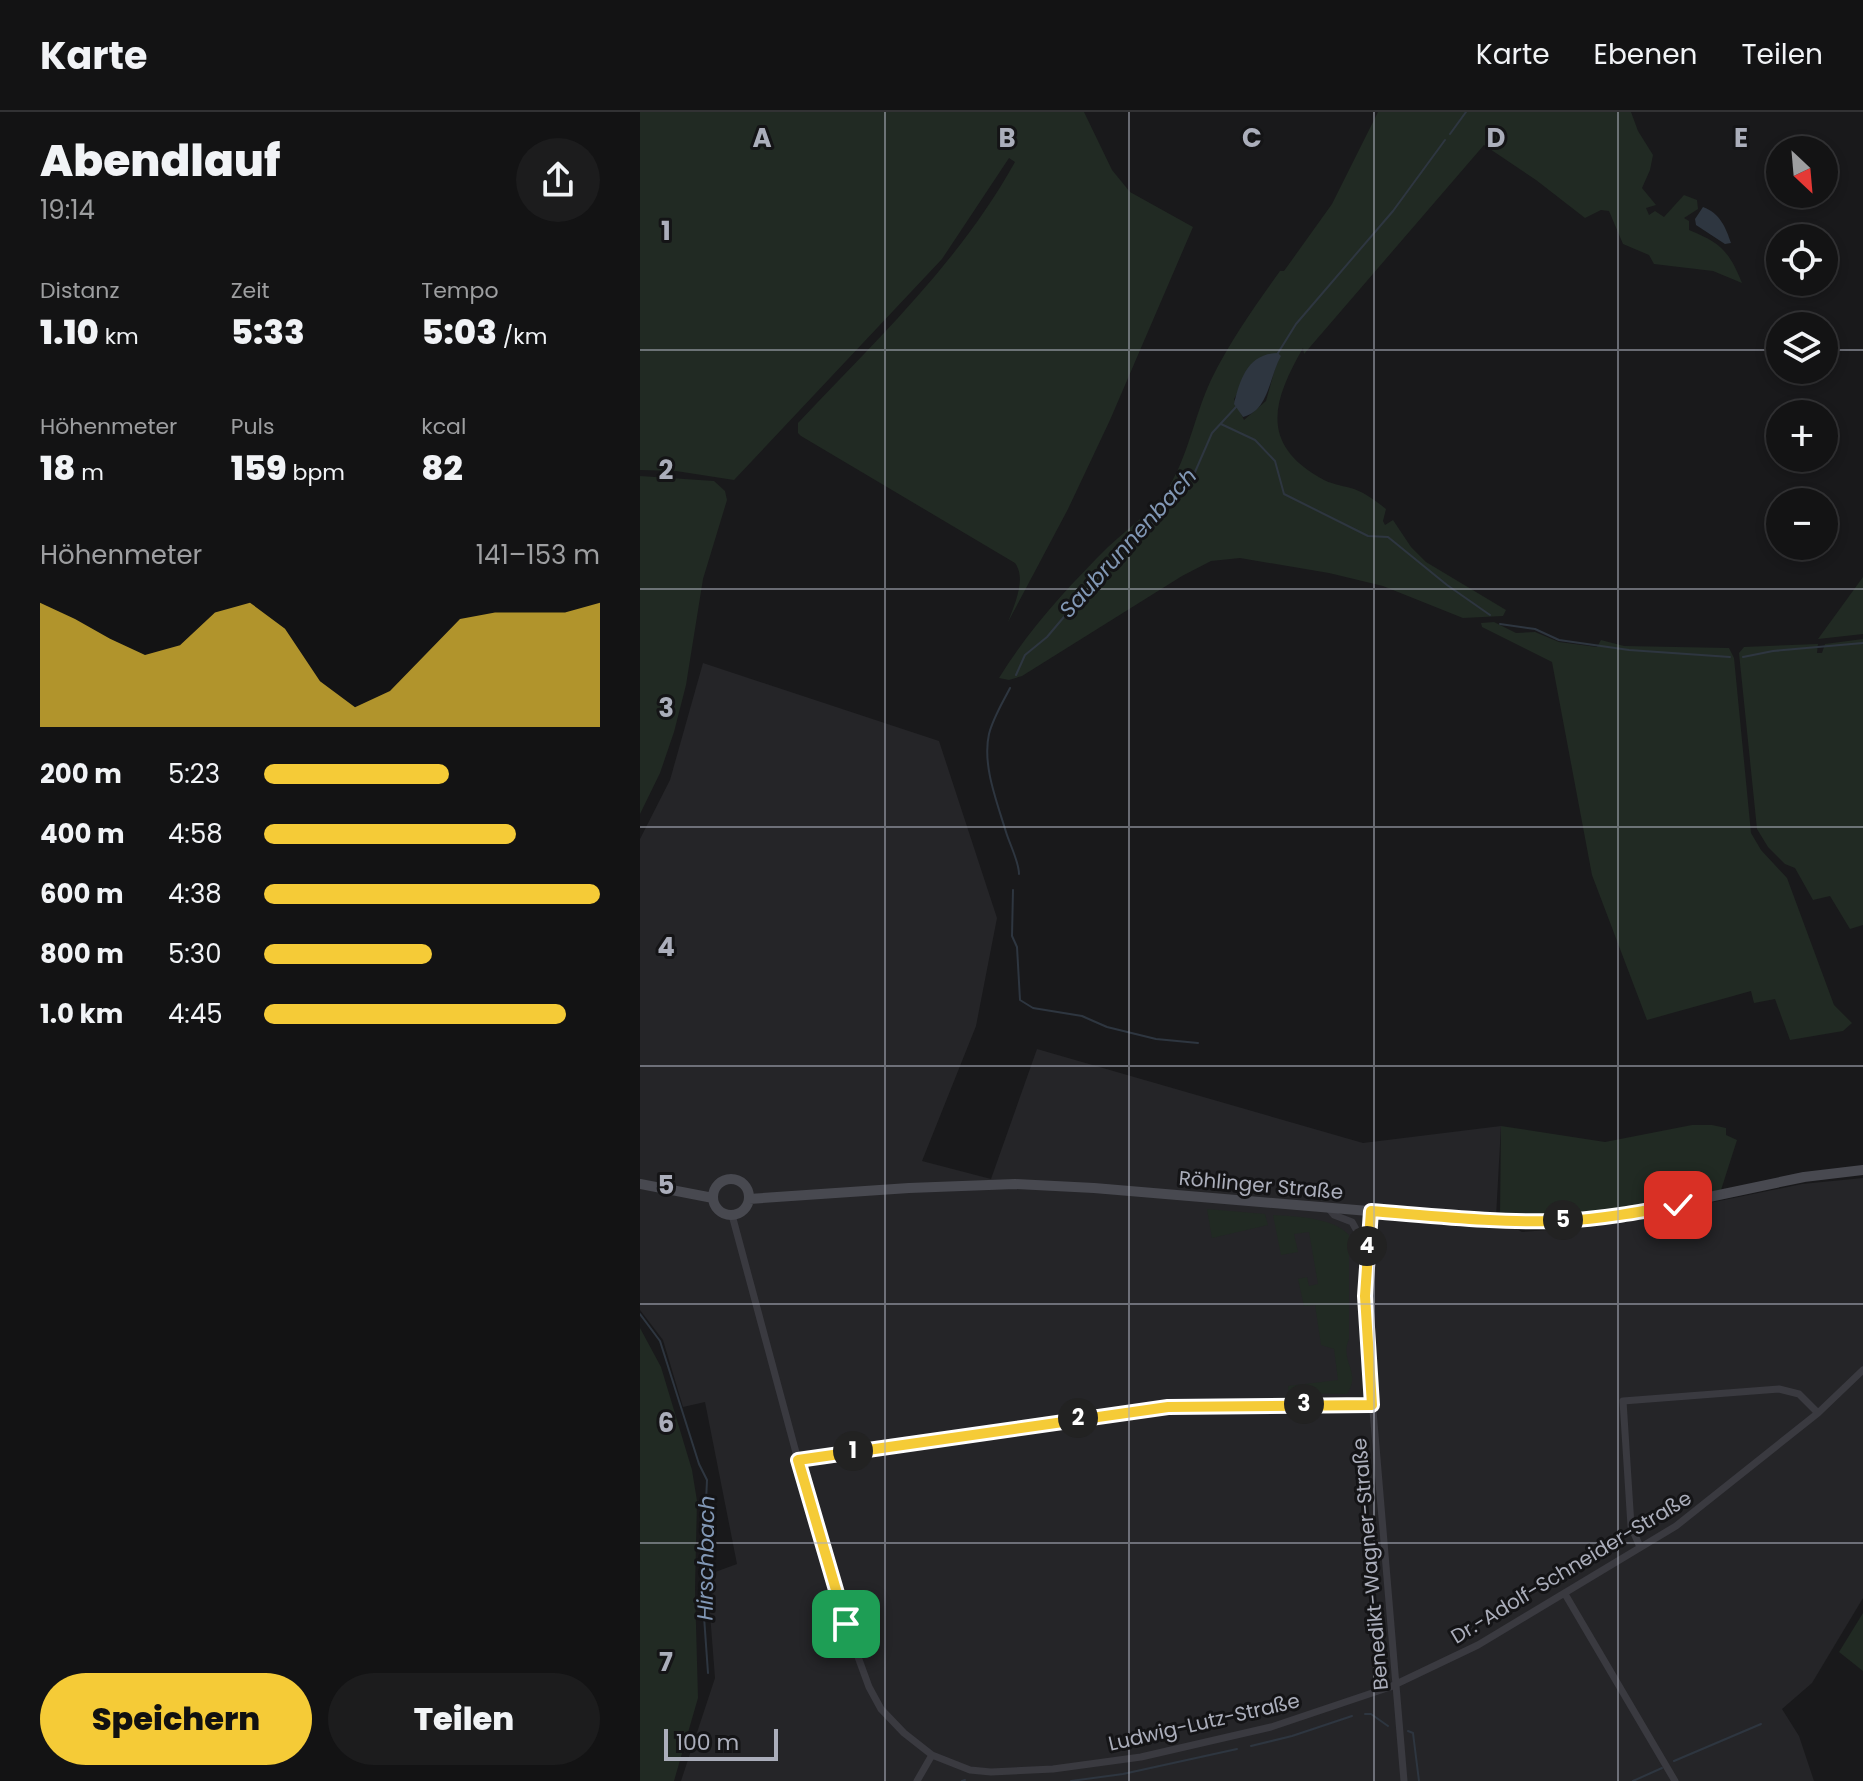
<!DOCTYPE html>
<html lang="de">
<meta charset="utf-8">
<style>
:root{--surface:#131314;--page:#1c1c1d;--text:#f1f3f6;--muted:#9d9ea0;--line:#323234;--accent:#f5cb37}
body{margin:0;font-family:Poppins,sans-serif;background:var(--page);color:var(--text);height:100vh;display:flex;flex-direction:column;font-size:30px;white-space:nowrap}
*{box-sizing:border-box;margin:0}
p{font-size:26px;color:var(--muted)}
.icon{flex:none;width:44px;height:44px;fill:none;stroke:currentColor;stroke-width:2;stroke-linecap:round;stroke-linejoin:round}
.map{position:relative;flex:1;overflow:hidden}
.panel{display:flex;flex-direction:column;background:var(--surface);width:640px}
.panel>*{flex:none}
.needle{width:52px;rotate:154deg}
.fabs{position:absolute;left:1126px;top:24px;display:grid;gap:16px}
.fabs a{display:grid;place-items:center;width:72px;height:72px;border-radius:50%;background:var(--surface);box-shadow:0 4px 12px #0003,0 0 0 2px var(--line);font-size:40px}
.scale{position:absolute;left:24px;bottom:20px;width:114px;box-sizing:border-box;padding-left:8px;border:4px solid #abaebb;border-top:0;font-size:22px;line-height:28px;white-space:nowrap;color:#abaebb;-webkit-text-stroke:6px #141416;paint-order:stroke}
.pin{position:absolute;display:grid;place-items:center;width:68px;height:68px;color:#fff;margin:-34px;border-radius:16px;box-shadow:0 4px 12px #0006}
.km{position:absolute;width:40px;height:40px;margin:-20px;border-radius:50%;background:#222;color:#fff;font-size:22px;line-height:40px;text-align:center}
.round{display:grid;place-items:center;flex:none;width:84px;height:84px;border-radius:42px;background:var(--page)}
.summary{display:flex;align-items:center;justify-content:space-between;height:136px;padding:0 40px}
h1{font-size:44px;font-weight:800;line-height:60px}
.metrics{display:grid;grid-template-columns:repeat(3,1fr);gap:12px;height:136px;padding:8px 40px}
.metrics div{display:grid;align-content:center}
.metrics b{font-size:34px;font-weight:800}
.metrics small{font-size:22px;font-weight:400}
.metrics p{font-size:22px}
.chart{height:224px;padding:16px 40px}
.chart p{display:flex;justify-content:space-between}
.chart svg{width:100%;height:144px;margin-top:8px;fill:var(--accent);opacity:.7}
.cta{display:flex;gap:16px;margin-top:auto;padding:16px 40px}
.cta a{flex:1;height:92px;border-radius:48px;background:var(--accent);color:#111;font-size:32px;font-weight:800;line-height:92px;text-align:center}
.cta a+a{background:var(--page);color:var(--text)}
ul{padding:0 40px;list-style:none;font-size:26px}
li{display:grid;grid-template-columns:128px 96px 1fr;align-items:center;height:60px}
li i{height:20px;border-radius:10px;background:var(--accent)}
header{display:flex;align-items:center;gap:48px;box-sizing:border-box;height:112px;padding:0 40px;background:var(--surface);border-bottom:2px solid var(--line)}
header strong{font-size:38px}
nav{display:flex;gap:44px;margin-inline-start:auto;font-size:28px}
main{display:flex;flex:1;min-height:0}
.map>svg:first-child{display:block}
.built{fill:#252528}
.green{fill:#212a23;fill-rule:evenodd}
.water{fill:#2e3640}
.lines{fill:none;stroke-linecap:round;stroke-linejoin:round}
.stream{stroke:#2e3640;stroke-width:2}
.street{stroke:#3a3a40;stroke-width:7}
.secondary{stroke:#484950;stroke-width:10}
.route-casing{stroke:#fff;stroke-width:16}
.route{stroke:#f5cb37;stroke-width:10}
.grid{fill:none;stroke:#abaebb;stroke-width:2;stroke-opacity:0.55}
.labels{text-anchor:middle;dominant-baseline:central;stroke-width:6;stroke-linejoin:round;paint-order:stroke}
.street-label{font-size:20px;fill:#abaebb;stroke:#141416}
.water-label{font-size:22px;font-style:italic;fill:#8298b6;stroke:#141416}
.grid-label{font-size:26px;text-anchor:middle;font-weight:bold;fill:#abaebb;stroke:#141416;stroke-width:6;stroke-linejoin:round;paint-order:stroke}
</style>
<header>
<strong>Karte</strong>
<nav><a>Karte</a><a>Ebenen</a><a>Teilen</a></nav>
</header>
<main>
<section class="panel">
<div class="summary"><div><h1>Abendlauf</h1><p>19:14</p></div><a class="round"><svg class="icon" aria-label="share" viewBox="0 0 24 24"><path d="M12 15V3M7 8l5-5 5 5M5 13v7h14v-7"/></svg></a></div>
<div class="metrics">
<div><p>Distanz</p><b>1.10<small> km</small></b></div>
<div><p>Zeit</p><b>5:33</b></div>
<div><p>Tempo</p><b>5:03<small> /km</small></b></div>
</div>
<div class="metrics">
<div><p>Höhenmeter</p><b>18<small> m</small></b></div>
<div><p>Puls</p><b>159<small> bpm</small></b></div>
<div><p>kcal</p><b>82</b></div>
</div>
<div class="chart"><p><span>Höhenmeter</span>141–153 m</p>
<svg viewBox="0 0 160 44" preserveAspectRatio="none"><path d="M0 44V6L10 11L20 17L30 22L40 19L50 9L60 6L70 14L80 30L90 38L100 33L110 22L120 11L130 9L140 9L150 9L160 6V44z"/></svg>
</div>
<ul>
<li><b>200 m</b>5:23<i style="width:55%"></i></li>
<li><b>400 m</b>4:58<i style="width:75%"></i></li>
<li><b>600 m</b>4:38<i style="width:100%"></i></li>
<li><b>800 m</b>5:30<i style="width:50%"></i></li>
<li><b>1.0 km</b>4:45<i style="width:90%"></i></li>
</ul>
<div class="cta"><a>Speichern</a><a>Teilen</a></div>
</section>
<div class="map">
<svg width="1223" height="1669" viewBox="0 0 1223 1669">
<rect width="100%" height="100%" fill="#19191b"/>
<path class="built" d="M63 551 299 629 357 806 336 914 282 1049 351 1067 397 937 723 1031 861 1014 856 1105 882 1120 952 1115 1162 1072 1223 1066V1486L1172 1571 1142 1597 1159 1624 1174 1669H41L75 1566 67 1463 97 1452 65 1290 43 1295 23 1228 0 1198V727L30 668Z"/>
<path class="green" d="M0 0H444L472 58 490 80 553 115 470 308 428 397 368 510C374 493 387 467 375 451L161 324 158 321V311C238 226 318 152 375 50L369 46 302 147 94 368 36 359 0 358Z
M738 0H991L998 19 1013 43 1010 58 1002 76 1016 93 1006 96 1009 103 1015 99 1024 105 1044 83 1057 88 1058 97 1044 106 1049 109V118C1081 131 1089 139 1102 171L1073 159 1014 152 1009 143 983 132 969 99 961 98 945 106 896 68 844 33 664 242 663 236C632 290 619 333 684 368 694 373 705 374 714 377 727 382 736 389 746 397L743 409 745 413 753 408 771 435 786 450 866 498 863 504 823 506 743 474 689 461 600 446 571 449 542 464 382 564 369 568 359 566C389 517 428 475 468 435 485 419 518 394 529 375 549 341 555 302 571 268 590 229 615 194 640 159H644L692 92ZM639 242 626 289 604 308 594 287 617 248Z
M0 364 74 369 85 379 87 388 63 467 46 573 34 620 20 661 0 702Z
M1223 465V522L1178 527Z
M854 510 876 521 895 520 919 530 957 535 961 528 984 534 1089 536 1094 546 1111 721 1121 738 1147 766 1194 893 1212 911 1203 919 1150 928 1135 887 1114 891 1111 879 1007 908 952 763 912 550 842 515 841 511Z
M1223 527V813L1210 817 1190 784 1173 788 1155 756 1145 752 1128 735 1117 717 1099 541 1104 535 1178 532 1177 541H1182L1185 532Z
M1052 1013H1072L1086 1016V1023L1097 1028 1081 1078 984 1097 913 1104H860L861 1014 965 1030Z
M567 1097 625 1102 628 1113 572 1126Z
M633 1103C656 1104 694 1106 709 1123V1227C699 1250 722 1259 707 1282L649 1281 648 1274 698 1268 694 1237 681 1233 675 1193 664 1194 658 1167 667 1165 669 1174 678 1172 669 1120 654 1122 658 1140 641 1143Z
M0 1216 21 1255 52 1358 57 1389 55 1477 58 1586 34 1669H0Z
M1223 1501V1559L1199 1540Z"/>
<path class="water" d="M1063 95C1080 101 1086 116 1091 131L1085 132 1056 113 1055 107Z
M638 241 641 244C629 265 629 299 603 305L594 292C600 267 608 241 638 241Z"/>
<g class="lines">
<path class="stream" d="M810 22 826 0
M638 241 656 212 753 99 805 28
M581 312 615 328 635 349 644 382 728 424 748 425 807 473 850 503
M860 512 895 517 919 528 989 538 1090 545
M1103 545 1133 539 1223 531
M376 563 385 543 407 525 456 467 502 423 555 360 572 321 596 295
M370 576C363 590 353 606 349 622 342 653 357 690 366 720 370 733 379 750 379 762
M373 778 372 824 377 835 380 888 393 896 442 904 467 915 516 927 558 931
M0 1202 20 1229 59 1352 67 1368 62 1476 68 1561
M725 1602H731L748 1614
M768 1619 773 1621 779 1669
M611 1634 652 1624 712 1604
M1034 1649 1121 1612
M322 1669 325 1668
M431 1669 483 1662 597 1637
M993 1669 1022 1656"/>
<path class="street" d="M689 1097 694 1103 712 1110 726 1135
M731 1099 726 1153V1215L764 1669
M92 1103 158 1348 206 1512 229 1575 241 1597 264 1621 292 1643 330 1658 351 1660 413 1657 501 1645 631 1615 750 1575 838 1533 1036 1414 1178 1301 1223 1258
M158 1348 528 1295 732 1293
M1000 1435 991 1414 983 1289 1139 1277 1159 1282 1178 1301
M925 1482 1035 1669
M277 1669 292 1643"/>
<path class="secondary" d="M73 1085a18 18 0 1 1 36 0a18 18 0 1 1-36 0Z
M0 1072 73 1086
M109 1087 269 1076 375 1072 454 1076 812 1106 893 1109 955 1106 998 1100 1164 1065 1223 1058"/>
</g>
<g class="lines">
<defs>
<path id="route" d="M206 1512 158 1348 528 1295 732 1293 725 1184 731 1099C795 1104 858 1111 922 1109 961 1107 1000 1100 1038 1093"/>
</defs>
<use href="#route" class="route-casing"/>
<use href="#route" class="route"/>
</g>
<path class="grid" d="M245 0V1669M489 0V1669M734 0V1669M978 0V1669M0 238H1140M1184 238H1223M0 477H1223M0 715H1223M0 954H1223M0 1192H1223M0 1431H1223"/>
<g class="labels">
<g class="street-label">
<text transform="translate(621 1073) rotate(5)">Röhlinger Straße</text>
<text transform="translate(730 1452) rotate(-95)">Benedikt-Wagner-Straße</text>
<text transform="translate(931 1455) rotate(-31)">Dr.-Adolf-Schneider-Straße</text>
<text transform="translate(564 1610) rotate(-13)">Ludwig-Lutz-Straße</text>
</g>
<g class="water-label">
<text transform="translate(488 431) rotate(-48)">Saubrunnenbach</text>
<text transform="translate(66 1446) rotate(-89)">Hirschbach</text>
</g>
</g>
<g class="grid-label">
<text x="122" y="35">A</text>
<text x="367" y="35">B</text>
<text x="612" y="35">C</text>
<text x="856" y="35">D</text>
<text x="1101" y="35">E</text>
<text x="26" y="128">1</text>
<text x="26" y="367">2</text>
<text x="26" y="605">3</text>
<text x="26" y="844">4</text>
<text x="26" y="1082">5</text>
<text x="26" y="1320">6</text>
<text x="26" y="1559">7</text>
</g>
</svg>
<div class="fabs">
<a><svg class="needle" viewBox="-14 -14 28 28"><path d="M0-13l5 13h-10z" fill="#e53935"/><path d="M0 13l5-13h-10z" fill="#9d9ea0"/></svg></a>
<a><svg class="icon" aria-label="locate" viewBox="0 0 24 24"><circle cx="12" cy="12" r="6"/><path d="M12 2v4M12 18v4M2 12h4M18 12h4"/></svg></a>
<a><svg class="icon" aria-label="layers" viewBox="0 0 24 24"><path d="M12 4l9 5-9 5-9-5zM3 14l9 5 9-5"/></svg></a>
<a>+</a>
<a>−</a>
</div>
<div class="scale">100 m</div>
<div class="pin" style="left:206px;top:1512px;background:#1e9e55"><svg class="icon" aria-label="arrive" viewBox="0 0 24 24"><path d="M6 21V4h12l-3 4 3 4H6"/></svg></div>
<div class="pin" style="left:1038px;top:1093px;background:#d93025"><svg class="icon" aria-label="check" viewBox="0 0 24 24"><path d="M5 12l5 5 9-10"/></svg></div>
<b class="km" style="left:213px;top:1339px">1</b>
<b class="km" style="left:438px;top:1306px">2</b>
<b class="km" style="left:664px;top:1292px">3</b>
<b class="km" style="left:727px;top:1134px">4</b>
<b class="km" style="left:923px;top:1108px">5</b>
</div>
</main>
